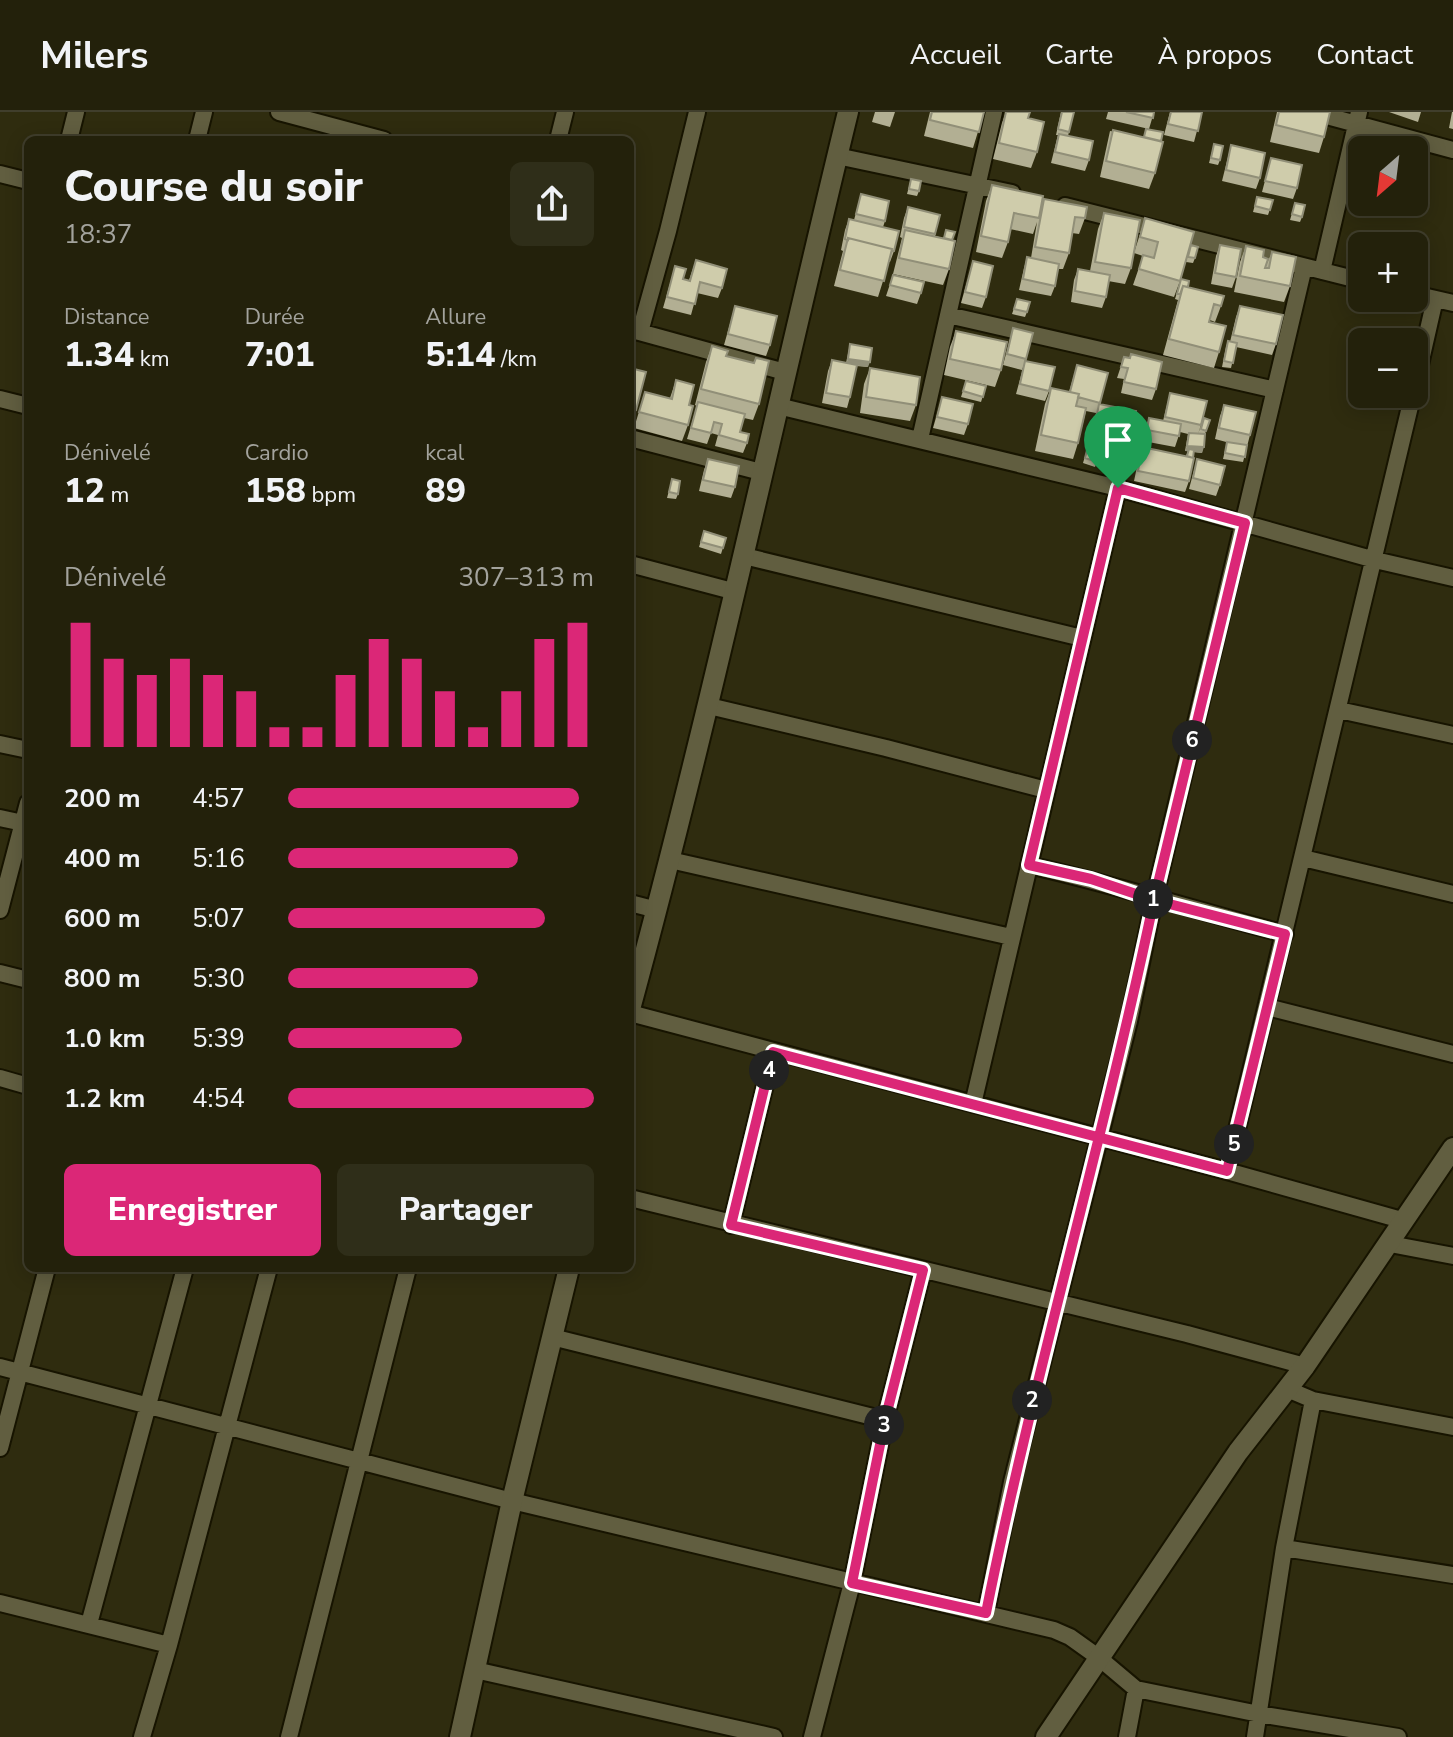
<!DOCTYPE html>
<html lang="fr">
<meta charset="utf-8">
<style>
:root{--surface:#23210b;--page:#2f2e19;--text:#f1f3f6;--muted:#a3a39d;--line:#403e2c;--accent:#db2777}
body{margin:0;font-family:"Nunito Sans",sans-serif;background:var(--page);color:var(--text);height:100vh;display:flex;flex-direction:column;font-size:30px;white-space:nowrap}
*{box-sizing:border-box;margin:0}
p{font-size:26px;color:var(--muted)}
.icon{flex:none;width:44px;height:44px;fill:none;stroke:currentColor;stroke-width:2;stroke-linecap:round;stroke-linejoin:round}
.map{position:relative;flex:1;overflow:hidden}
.sheet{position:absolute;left:24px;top:24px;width:610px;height:1136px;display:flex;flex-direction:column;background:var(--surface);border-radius:12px;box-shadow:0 4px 20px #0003,0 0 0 2px var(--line)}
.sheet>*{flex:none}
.needle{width:52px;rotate:208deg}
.buttons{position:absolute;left:1348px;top:24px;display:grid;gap:16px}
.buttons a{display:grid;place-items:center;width:80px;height:80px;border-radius:12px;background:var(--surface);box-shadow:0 4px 20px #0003,0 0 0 2px var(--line);font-size:40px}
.pin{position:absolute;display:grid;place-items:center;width:68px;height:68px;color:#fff;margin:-82px -34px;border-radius:50% 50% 50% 0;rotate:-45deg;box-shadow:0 0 8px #0007}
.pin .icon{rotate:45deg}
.km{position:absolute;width:40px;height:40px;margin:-20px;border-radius:50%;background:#222;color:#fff;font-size:22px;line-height:40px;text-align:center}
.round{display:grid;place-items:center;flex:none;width:84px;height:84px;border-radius:12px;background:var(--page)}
.overview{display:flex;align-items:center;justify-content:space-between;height:136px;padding:0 40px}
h1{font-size:44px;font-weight:800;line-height:60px}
.figures{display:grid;grid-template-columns:repeat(3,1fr);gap:12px;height:136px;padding:8px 40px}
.figures div{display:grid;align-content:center}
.figures b{font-size:34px;font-weight:800}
.figures small{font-size:22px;font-weight:400}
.figures p{font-size:22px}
.chart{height:224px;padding:16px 40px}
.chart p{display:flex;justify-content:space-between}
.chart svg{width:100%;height:144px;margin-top:8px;stroke:var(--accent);stroke-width:6}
.cta{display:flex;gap:16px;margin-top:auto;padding:16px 40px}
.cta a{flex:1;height:92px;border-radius:12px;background:var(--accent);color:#fff;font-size:32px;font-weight:800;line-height:92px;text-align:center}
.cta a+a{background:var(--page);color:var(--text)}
ul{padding:0 40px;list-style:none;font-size:26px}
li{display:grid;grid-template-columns:128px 96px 1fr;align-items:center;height:60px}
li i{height:20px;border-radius:10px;background:var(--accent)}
header{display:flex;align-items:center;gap:48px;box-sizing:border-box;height:112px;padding:0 40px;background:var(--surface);border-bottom:2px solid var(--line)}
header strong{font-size:38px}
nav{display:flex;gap:44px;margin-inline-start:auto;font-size:28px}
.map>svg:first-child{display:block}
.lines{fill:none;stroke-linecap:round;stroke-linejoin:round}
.minor-casing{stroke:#171400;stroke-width:20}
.tertiary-casing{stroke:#171400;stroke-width:24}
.secondary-casing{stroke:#171400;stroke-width:24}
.minor{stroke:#615e40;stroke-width:16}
.tertiary{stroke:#615e40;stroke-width:20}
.secondary{stroke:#615e40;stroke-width:20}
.wall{fill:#b2af93}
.shaded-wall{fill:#918f78}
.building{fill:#cfccab;stroke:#918f78;stroke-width:2}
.route-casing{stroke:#fff;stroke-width:16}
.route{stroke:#db2777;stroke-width:10}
</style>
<header>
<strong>Milers</strong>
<nav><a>Accueil</a><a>Carte</a><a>À propos</a><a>Contact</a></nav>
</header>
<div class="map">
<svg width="1453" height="1625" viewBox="0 0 1453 1625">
<rect width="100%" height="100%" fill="#2f2c0f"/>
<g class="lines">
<defs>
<path id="minor" d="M279 0 384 28
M1312 0 1453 38
M69 28 76 0
M197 28 204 0
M558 28 565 0
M837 44 1012 81
M0 62 28 69
M1065 94 1362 169
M1322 159 1359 0
M1414 182 1453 191
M948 203 1275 278
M632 218 785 260
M640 220 668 119 697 0
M1414 279 1435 187
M0 287 28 294
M778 294 1118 376 1375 448 1453 466
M630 326 761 360
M920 327 994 0
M744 444 1082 526
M630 452 736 480
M709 594 886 636 1046 678
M1339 598 1453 623
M0 632 28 638
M0 706 23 711
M1303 746 1453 782
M670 748 1011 825
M1029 753C1115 773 1200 799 1285 822
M630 791 657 798
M0 798 28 691
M0 861 28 868
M1267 895 1453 942
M630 901 1227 1059 1405 1109
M0 966 28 974
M973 992 1118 376
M1227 1059 1413 282
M630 1086 1187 1222 1305 1254
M731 1113 773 940
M1390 1132 1453 1144
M552 1225 885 1308
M0 1255 512 1389 1054 1518 1070 1525 1098 1545 1136 1577 1259 1602 1398 1625
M1287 1277 1313 1288 1453 1315
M0 1336 47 1156
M1284 1436 1453 1463
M0 1491 169 1533
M986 1501 1012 1370 1129 909 1154 788 1304 155
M89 1512 185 1156
M475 1558 774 1625
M142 1625 169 1533 269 1156
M289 1625 408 1156
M812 1625 852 1471 885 1308 923 1158
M1127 1625 1136 1577
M1255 1625 1284 1436 1313 1288"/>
<path id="tertiary" d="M630 897C711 600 775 299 848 0
M460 1625 512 1389 569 1156"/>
<path id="secondary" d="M1046 1625 1238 1340 1305 1254 1453 1036"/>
</defs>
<use href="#minor" class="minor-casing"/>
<use href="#tertiary" class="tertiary-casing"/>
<use href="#secondary" class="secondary-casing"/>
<use href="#minor" class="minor"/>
<use href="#tertiary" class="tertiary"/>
<use href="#secondary" class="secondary"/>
</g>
<path class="wall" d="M875 0H895L890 15 872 10Z
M930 0H984L973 36 924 24Z
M1006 0H1030L1028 6 1037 40 1031 56 993 47 1002 11Z
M1061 0 1069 20 1068 24 1089 48 1085 59 1051 51 1058 23H1056Z
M1108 0H1154L1149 17 1106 7Z
M1170 0H1202L1194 30 1164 23Z
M1277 0H1330L1324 25 1319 41 1270 30Z
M1389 0H1421L1418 10Z
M1452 0H1453V17L1449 16Z
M1146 17 1155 61 1149 77 1100 65 1110 19 1144 25Z
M1214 32 1220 48 1218 53 1209 51Z
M1231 33 1260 66 1256 77 1222 69Z
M1271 46 1297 76 1293 87 1262 80Z
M911 67 919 79 917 84 907 82Z
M992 73 1040 98 1044 87 1085 106 1079 122 1072 121 1069 141 1063 157H1058L1055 174 1051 184 1019 178 1024 156 1027 145 1031 146 1037 110 1033 122 1010 117 1008 130 1002 146 976 140 986 89Z
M861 82 885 109 883 115 894 139 890 150H889L878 185 834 174 843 139 841 138 845 118 849 107 854 108Z
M1257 85 1273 88 1268 103 1253 100Z
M1295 91 1302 105 1300 110 1290 108Z
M908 95 940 103 935 124 952 128 949 157 943 173 893 162 902 126 900 125 904 106Z
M1104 101 1131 156 1125 172 1108 169 1106 185 1102 196 1071 190 1074 168 1078 157 1090 159 1098 117Z
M1145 106 1180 169 1174 185 1133 173 1143 144 1134 141Z
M1220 133 1236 165 1232 176 1211 172 1216 144Z
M1246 134 1263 145 1265 156 1272 140 1290 174 1284 190 1234 180 1240 150Z
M1189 139 1195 146 1193 151 1186 150Z
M696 148 722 176 718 186 697 181 691 203 663 196 675 154 683 167 689 168Z
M973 149 986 185 982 196 961 191Z
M893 163 921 181 917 192 886 184Z
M1181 167 1188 175 1221 194 1215 210 1210 208 1209 210 1219 240 1214 256 1163 243 1178 188 1175 187Z
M1017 187 1027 200 1025 205 1012 202Z
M735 194 770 233 766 244 724 233Z
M1240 194 1276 232 1272 243 1236 235 1231 256 1222 255 1226 235 1228 229 1230 230 1236 205Z
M1013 216 1026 247 1022 258 1003 253Z
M956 219 1001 258 995 275 944 263 950 235Z
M850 232 868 255 856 254 850 285 847 296 822 291 828 259 832 248 846 251Z
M712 234 726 244 759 292 753 308 744 306 740 320 747 331 743 341 715 334 718 323 711 321 707 332 687 327 697 294 695 293 706 250Z
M1124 245 1156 277 1152 288 1121 281 1124 267 1117 266Z
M1025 249 1049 279 1045 289 1016 282Z
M1077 253 1108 261 1099 292 1130 330 1126 340 1089 333 1096 301 1086 299 1078 331 1073 347 1035 339 1045 292 1051 276 1069 280Z
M630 256 636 298 630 314Z
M870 256 916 293 910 309 860 301 864 272Z
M676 268 689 293 688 313 682 329 634 316 645 280 670 286Z
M966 269 986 274 981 290 961 285Z
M1170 281 1201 313 1198 322 1204 306 1210 308 1205 322 1202 341 1194 340 1189 369 1185 380 1134 369 1139 345 1142 335 1186 344 1188 339H1185L1188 322 1180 320 1175 335 1143 329 1145 317 1149 306 1163 309Z
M942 285 968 312 964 323 933 316Z
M1224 293 1250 323 1243 350 1223 347 1227 330 1230 331 1215 327 1220 304Z
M1088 334 1101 338 1095 355 1083 351Z
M708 347 735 375 731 386 699 379 704 358Z
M1197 347 1220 373 1216 384 1189 377Z
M672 367 678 382 676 387 667 386Z
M704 419 726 426 721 442 699 435Z"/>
<path class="shaded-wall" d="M848 247 870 250 868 255 846 252Z
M1187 334 1204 335 1202 341 1185 339Z"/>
<path class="building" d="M932 0H984L979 20 930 8Z
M1006 0H1030L1028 6 1044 10 1037 40 999 31Z
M1062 0H1074L1069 20 1058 17Z
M1126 0H1154L1153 6Z
M1171 0H1202L1198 19 1168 12Z
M1279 0H1330L1324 25 1276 13Z
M1146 17 1163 20 1161 29 1144 25Z
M1113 18 1163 30 1155 61 1106 49Z
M1059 22 1093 29 1089 48 1055 40Z
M1214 32 1223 34 1220 48 1211 46Z
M1231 33 1265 41 1260 66 1226 58Z
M1271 46 1302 53 1297 76 1265 69Z
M911 67 921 69 919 79 909 77Z
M992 73 1043 84 1039 106 1014 101 1008 130 981 124Z
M861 82 889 89 885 109 856 102Z
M1257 85 1273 88 1270 98 1255 94Z
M1044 87 1087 95 1085 106 1075 105 1069 141 1035 135Z
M1295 91 1305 93 1302 105 1292 102Z
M908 95 940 103 935 122 904 115Z
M1104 101 1140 108 1131 156 1095 150Z
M1145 106 1194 120 1180 169 1139 157 1143 143 1154 146 1158 130 1140 125Z
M849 107 899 119 894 139H892V137L848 126V128L845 127Z
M905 118 955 129 949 157 899 146Z
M946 118 955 120 952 128 944 126Z
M848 126 892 137 884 169 840 158Z
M1191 133 1198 135 1195 146 1188 145Z
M1220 133 1241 137 1236 165 1215 161Z
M1246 134 1264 138 1263 145 1268 147 1265 156H1269L1272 140 1296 145 1290 174 1240 164Z
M1027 145 1059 152 1055 174 1023 167Z
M696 148 727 157 722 176 700 170 695 192 667 185 675 154 686 157 683 167 690 169Z
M973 149 993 154 986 185 965 180Z
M1078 157 1110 163 1106 185 1075 179Z
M893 163 924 170 921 181 890 173Z
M1181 167 1189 169 1188 175 1183 174 1180 182H1177Z
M1183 174 1224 184 1221 194 1214 192 1209 210 1226 214 1219 240 1169 227Z
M1017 187 1030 190 1027 200 1014 197Z
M735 194 777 204 770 233 728 222Z
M1240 194 1283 203 1276 232 1233 223Z
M1013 216 1033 221 1026 247 1007 242Z
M956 219 1007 230 1001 258 950 247Z
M1228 229 1237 231 1233 251 1224 249Z
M850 232 872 236 870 250 848 247Z
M712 234 728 239 726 244 754 251 756 246 769 249 759 292 701 277Z
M1131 242 1162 250 1156 277 1124 270 1128 256 1121 255 1124 245 1130 246Z
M832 248 857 253 850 285 826 281Z
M1025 249 1055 255 1049 279 1020 272Z
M1077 253 1108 261 1100 291 1078 285 1079 282 1070 280Z
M630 256 646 260 636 298 630 297Z
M870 256 920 265 916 293 866 285Z
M676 268 694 273 689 293 693 294 688 313 639 300 645 280 672 287Z
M966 269 986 274 983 285 963 279Z
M1051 276 1079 282 1076 294 1086 296 1078 331 1041 323Z
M1170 281 1207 289 1201 313 1165 305Z
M942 285 973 292 968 312 937 305Z
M698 290 745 302 740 320 749 322 747 331 719 323 722 312 714 310 711 321 691 316Z
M1099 292 1136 299 1130 330 1093 322Z
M1224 293 1256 300 1250 323 1219 316Z
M1149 306 1181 312 1179 324 1147 318Z
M1204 306 1210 308 1206 319 1201 317Z
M1189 321 1205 322 1204 335 1187 334Z
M1227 330 1247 333 1245 345 1225 341Z
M1088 334 1101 338 1097 350 1085 346Z
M1142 335 1194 346 1189 369 1138 359Z
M1189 337 1194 338 1193 346 1187 344Z
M708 347 739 354 735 375 703 368Z
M1197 347 1225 354 1220 373 1193 366Z
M672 367 680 369 678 382 669 380Z
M704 419 726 426 723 436 701 430Z"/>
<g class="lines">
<defs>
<path id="route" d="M1118 376 1029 753 1091 767 1154 788C1104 1027 1034 1261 986 1501L852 1471 885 1308 923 1158 731 1113 773 940 1227 1059 1285 822 1154 788 1245 411 1118 376"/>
</defs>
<use href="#route" class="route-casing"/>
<use href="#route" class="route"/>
</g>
</svg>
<div class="buttons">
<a><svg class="needle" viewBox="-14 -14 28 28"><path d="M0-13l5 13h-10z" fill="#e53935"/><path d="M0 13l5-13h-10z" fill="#a3a39d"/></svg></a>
<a>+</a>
<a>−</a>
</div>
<div class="pin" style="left:1118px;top:376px;background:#1e9e55"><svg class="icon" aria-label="arrive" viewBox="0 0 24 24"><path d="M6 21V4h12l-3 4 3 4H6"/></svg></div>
<b class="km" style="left:1153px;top:787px">1</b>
<b class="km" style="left:1032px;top:1288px">2</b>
<b class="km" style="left:884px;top:1313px">3</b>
<b class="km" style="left:769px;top:958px">4</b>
<b class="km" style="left:1234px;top:1032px">5</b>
<b class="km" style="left:1192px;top:628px">6</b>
<section class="sheet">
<div class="overview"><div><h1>Course du soir</h1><p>18:37</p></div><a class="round"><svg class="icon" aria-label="share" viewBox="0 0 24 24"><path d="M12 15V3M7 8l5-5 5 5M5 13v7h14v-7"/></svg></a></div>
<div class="figures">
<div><p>Distance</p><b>1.34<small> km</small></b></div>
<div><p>Durée</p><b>7:01</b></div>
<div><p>Allure</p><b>5:14<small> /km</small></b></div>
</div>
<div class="figures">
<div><p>Dénivelé</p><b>12<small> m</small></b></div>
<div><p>Cardio</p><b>158<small> bpm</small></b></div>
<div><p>kcal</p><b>89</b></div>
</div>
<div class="chart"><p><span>Dénivelé</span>307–313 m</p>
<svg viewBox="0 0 160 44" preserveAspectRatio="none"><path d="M5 44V6M15 44V17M25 44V22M35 44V17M45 44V22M55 44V27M65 44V38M75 44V38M85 44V22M95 44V11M105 44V17M115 44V27M125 44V38M135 44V27M145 44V11M155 44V6"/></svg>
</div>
<ul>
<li><b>200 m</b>4:57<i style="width:95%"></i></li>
<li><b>400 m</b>5:16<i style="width:75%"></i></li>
<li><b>600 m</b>5:07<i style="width:84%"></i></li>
<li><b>800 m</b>5:30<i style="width:62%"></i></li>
<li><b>1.0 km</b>5:39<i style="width:57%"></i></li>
<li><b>1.2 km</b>4:54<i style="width:100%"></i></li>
</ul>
<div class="cta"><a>Enregistrer</a><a>Partager</a></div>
</section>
</div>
